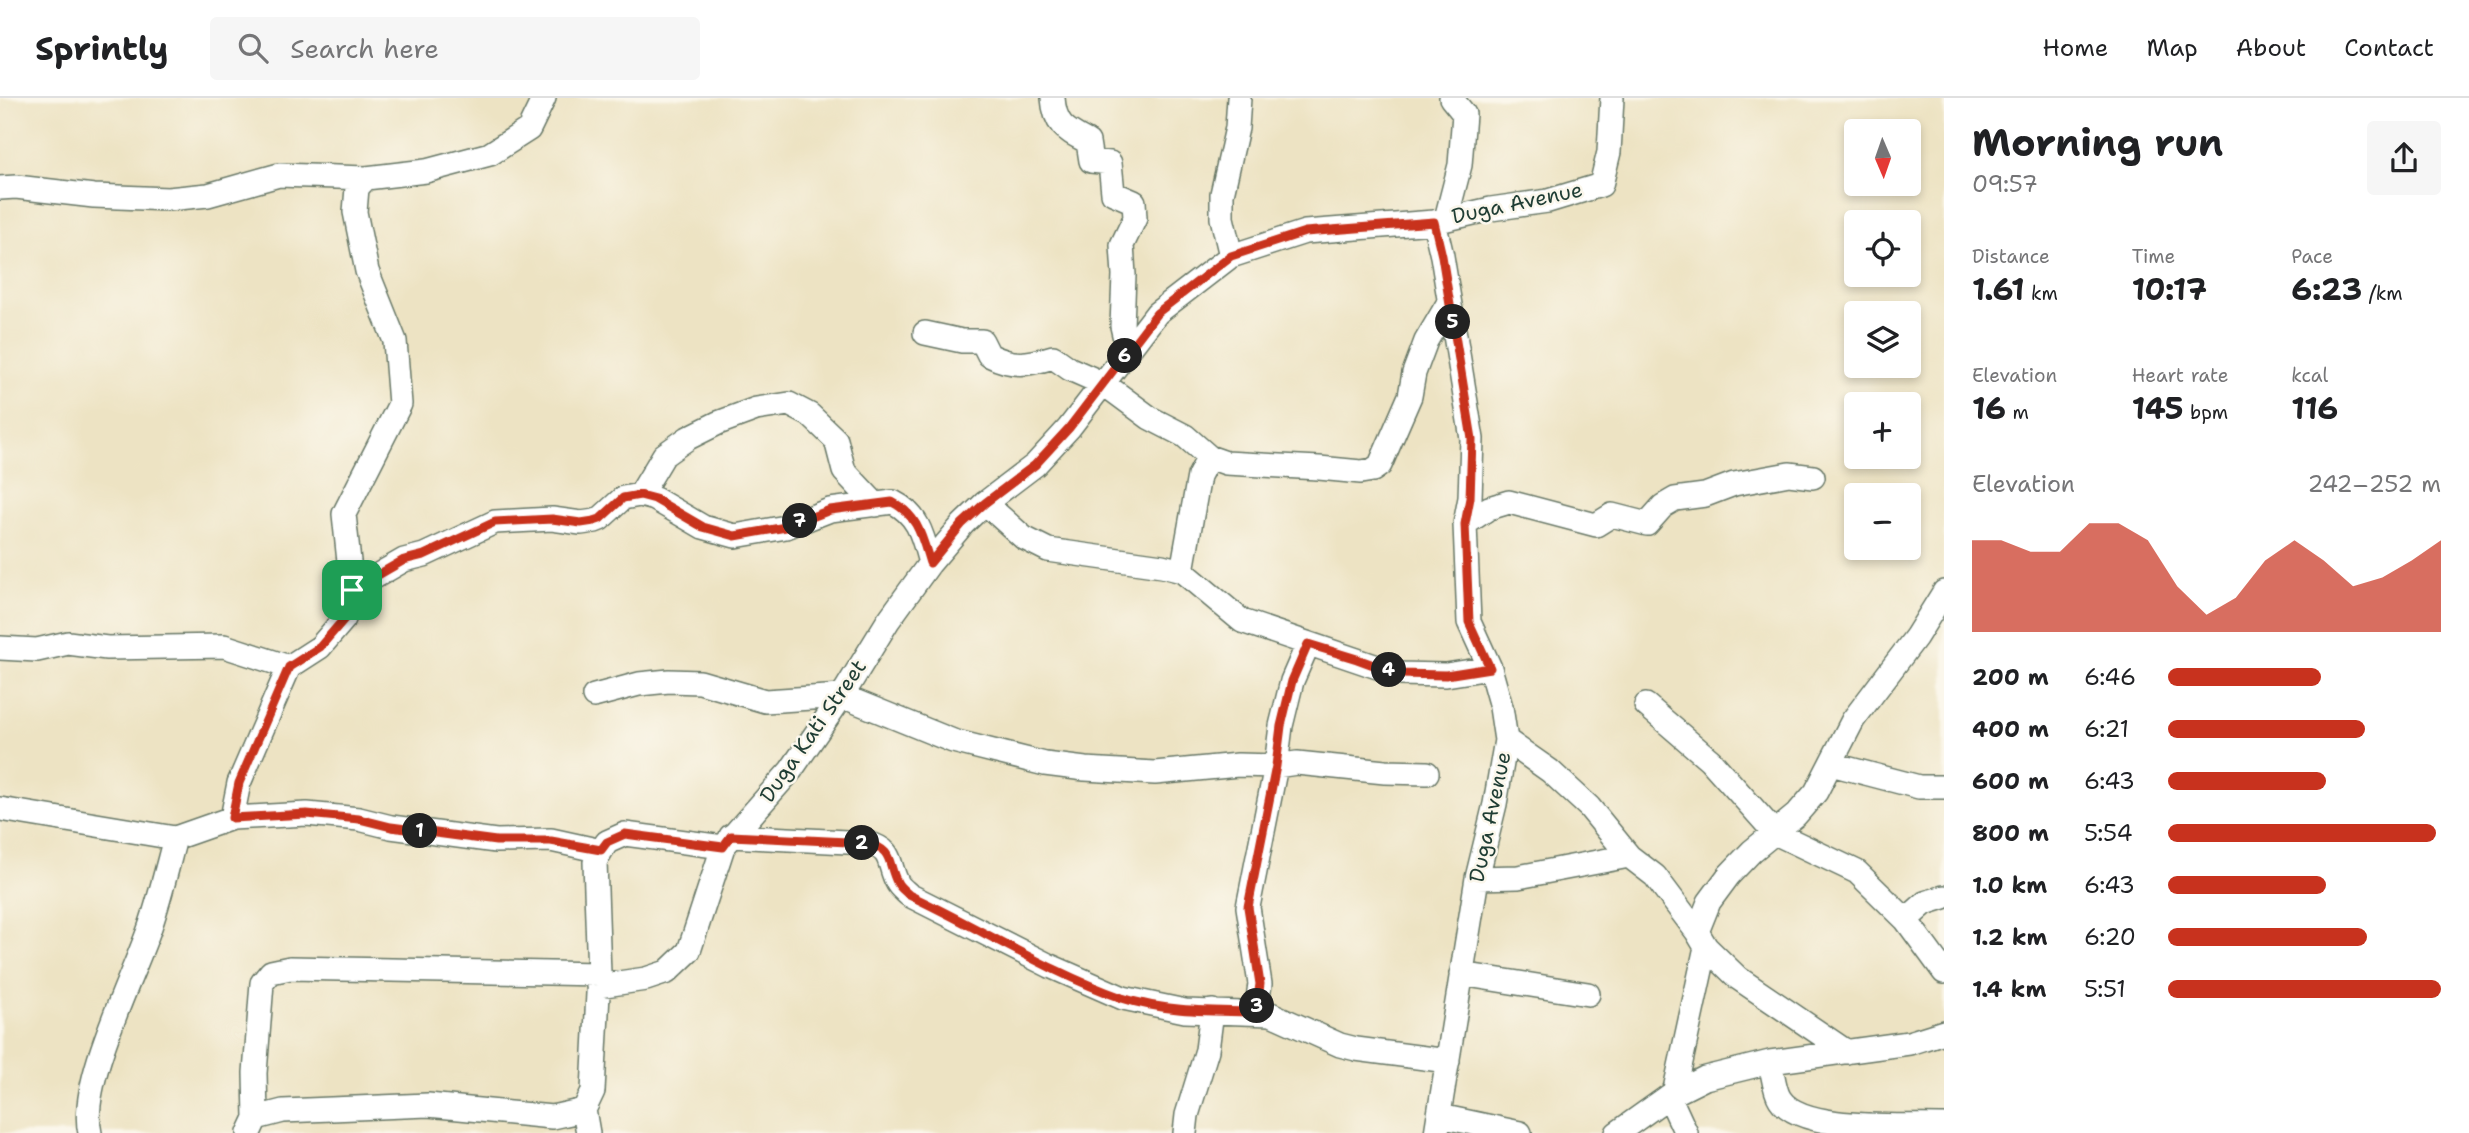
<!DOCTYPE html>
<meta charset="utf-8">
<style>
:root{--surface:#fff;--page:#f6f6f6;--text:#202124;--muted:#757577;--line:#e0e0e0;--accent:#c8321e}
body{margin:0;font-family:"Shantell Sans",sans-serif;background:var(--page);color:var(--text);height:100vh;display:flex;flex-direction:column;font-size:26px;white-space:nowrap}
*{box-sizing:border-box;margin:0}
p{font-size:23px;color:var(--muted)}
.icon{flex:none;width:38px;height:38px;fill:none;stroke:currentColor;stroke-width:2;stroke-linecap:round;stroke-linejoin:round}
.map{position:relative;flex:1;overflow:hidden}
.panel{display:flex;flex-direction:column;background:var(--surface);width:525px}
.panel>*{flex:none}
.needle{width:46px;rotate:178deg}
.tools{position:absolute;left:1844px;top:21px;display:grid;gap:14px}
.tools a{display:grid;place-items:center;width:77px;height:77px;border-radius:7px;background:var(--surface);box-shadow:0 4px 10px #0003;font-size:35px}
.pin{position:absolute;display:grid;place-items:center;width:60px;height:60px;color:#fff;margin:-30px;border-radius:14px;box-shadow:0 4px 10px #0006}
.km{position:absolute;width:35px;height:35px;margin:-18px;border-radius:50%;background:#222;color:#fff;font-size:19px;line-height:35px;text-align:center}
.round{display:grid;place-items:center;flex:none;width:74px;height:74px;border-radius:7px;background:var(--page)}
.overview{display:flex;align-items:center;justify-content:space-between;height:119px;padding:0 28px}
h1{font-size:38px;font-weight:700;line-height:52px}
.figures{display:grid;grid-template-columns:repeat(3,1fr);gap:10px;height:119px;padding:7px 28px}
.figures div{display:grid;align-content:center}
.figures b{font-size:30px;font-weight:700}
.figures small{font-size:19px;font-weight:400}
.figures p{font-size:19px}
.chart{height:196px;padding:14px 28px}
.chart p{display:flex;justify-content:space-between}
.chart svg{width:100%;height:126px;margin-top:7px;fill:var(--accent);opacity:.7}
ul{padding:0 28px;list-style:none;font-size:23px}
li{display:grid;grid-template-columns:112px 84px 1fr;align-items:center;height:52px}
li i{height:18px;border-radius:9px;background:var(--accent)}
header{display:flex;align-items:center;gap:42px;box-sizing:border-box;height:98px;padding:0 35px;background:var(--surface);border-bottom:2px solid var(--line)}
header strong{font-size:33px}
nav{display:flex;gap:38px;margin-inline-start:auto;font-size:24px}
.search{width:490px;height:63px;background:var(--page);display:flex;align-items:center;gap:18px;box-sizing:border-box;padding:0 24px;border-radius:7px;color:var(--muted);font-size:26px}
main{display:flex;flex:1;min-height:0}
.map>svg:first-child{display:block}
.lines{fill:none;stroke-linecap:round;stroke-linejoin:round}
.minor-casing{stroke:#677766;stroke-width:26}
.minor{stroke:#fff;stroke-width:23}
.route-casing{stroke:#fff;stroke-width:14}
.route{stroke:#c8321e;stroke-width:9}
.labels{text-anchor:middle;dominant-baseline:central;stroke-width:5;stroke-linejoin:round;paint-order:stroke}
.street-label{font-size:21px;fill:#1f3d34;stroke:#fbf7ec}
</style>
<header>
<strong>Sprintly</strong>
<div class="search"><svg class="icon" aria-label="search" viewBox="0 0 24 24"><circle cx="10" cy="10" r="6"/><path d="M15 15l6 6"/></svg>Search here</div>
<nav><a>Home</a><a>Map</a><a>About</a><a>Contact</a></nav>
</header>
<main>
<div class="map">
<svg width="1944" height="1035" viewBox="0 0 1944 1035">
<rect width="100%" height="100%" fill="#fbf7ec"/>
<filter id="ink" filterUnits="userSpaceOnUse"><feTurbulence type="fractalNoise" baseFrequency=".0143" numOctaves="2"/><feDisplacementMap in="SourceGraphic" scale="14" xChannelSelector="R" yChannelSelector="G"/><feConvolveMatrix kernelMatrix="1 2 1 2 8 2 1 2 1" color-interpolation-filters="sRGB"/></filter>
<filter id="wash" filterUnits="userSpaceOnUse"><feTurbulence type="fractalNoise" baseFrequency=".00686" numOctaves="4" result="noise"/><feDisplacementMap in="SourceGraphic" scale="28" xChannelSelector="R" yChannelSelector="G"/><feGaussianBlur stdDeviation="1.57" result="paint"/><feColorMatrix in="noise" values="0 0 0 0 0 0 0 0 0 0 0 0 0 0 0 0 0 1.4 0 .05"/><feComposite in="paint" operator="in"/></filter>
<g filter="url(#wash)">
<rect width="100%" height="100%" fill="#ede3c3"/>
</g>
<g filter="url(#ink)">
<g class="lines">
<defs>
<path id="minor" d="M1053 0C1055 28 1066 32 1088 44L1091 63 1110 65 1113 95 1134 104 1135 120 1122 147 1124 177 1122 228 1128 254
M0 90 16 89 94 98 168 101 208 97 279 77 366 80
M1446 121 1460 67 1464 16 1451 0
M1231 158 1222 120V96L1237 30 1239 0
M925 235 962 243H982L989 257C1013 269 1027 267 1053 259L1070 271 1104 286 1150 320 1185 338 1209 359 1226 365 1319 370 1361 374 1373 372 1380 367 1410 298 1414 275 1426 243 1449 204
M1209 359 1199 378 1182 473 1242 523 1398 576 1446 577 1490 570
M640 397 664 357 688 340 718 325 756 311 789 306 810 317 836 342 844 373 876 407
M985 405 1024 440 1048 452 1162 468 1182 473
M1465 426 1489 410 1509 404 1596 427 1612 417 1647 426 1663 408 1675 401 1705 397 1734 386 1789 376 1813 379
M352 492 404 462 424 457 495 424 552 421 581 425 595 423 600 421 623 400 640 397 655 401 703 429 735 438 786 429 830 412 893 404C919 417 923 439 930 465
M0 550 37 552 68 545 107 550 224 548 289 569
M594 598 639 586 669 583 700 584 765 603 842 598 953 643 1045 666 1085 671 1155 675 1238 667 1276 668 1297 665 1385 674 1427 675
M1646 607 1710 662 1775 735 1857 774 1906 822 1944 874
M1506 642 1550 673 1589 709 1629 758
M1831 666 1919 689H1944
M0 711 175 740
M232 720 307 716 359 721 391 729 496 743 551 742 601 753
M731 738 867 745C894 752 887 764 897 784 899 789 905 793 909 797L1050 868 1123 900 1185 913 1271 916 1340 947 1356 951 1448 963
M1477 780 1518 779 1629 758 1655 778 1697 834
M1906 822 1925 805 1944 799
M1706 849 1738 880 1847 954
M1461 876 1588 896
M598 888 646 881 667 874 689 853 723 749
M1256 914 1260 886 1248 809 1276 668 1281 628 1292 583 1308 546
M1770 964C1773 975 1774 992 1780 1001 1802 1035 1907 1026 1944 1028
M1674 996 1706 849 1697 834 1709 804 1729 777 1752 753 1796 717 1816 694 1853 622 1916 539 1944 494
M1669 998 1686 1035
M584 1012 588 1035
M1440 1018 1520 1035
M256 1020 255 975 262 885 271 874 290 870 599 876
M90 1035C78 986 133 879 150 829 160 800 167 770 175 740L232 720 239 685 289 569 320 549 344 521 352 492 344 416 400 306 395 243 367 173 355 114 357 90 366 80 426 73 490 56 529 31 544 0
M249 1035 256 1020 283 1013 428 1007 552 1019 584 1012 593 993 599 876 595 764 601 753 607 744 625 736 723 749 791 672 842 598 888 523 930 465 963 426 985 405 1035 367 1069 330 1157 215 1231 158 1305 134 1434 124
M1185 1035 1187 1017 1207 952 1212 913
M1436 1035 1477 780 1495 706 1506 642 1501 609 1490 570 1469 524 1465 426 1470 400 1472 341 1442 158 1434 124 1491 111 1548 103 1601 87 1609 54 1612 0
M1617 1035 1669 998 1705 980 1770 964 1909 945 1944 934"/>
</defs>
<use href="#minor" class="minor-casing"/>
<use href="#minor" class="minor"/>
</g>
</g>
<g class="lines" filter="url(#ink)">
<defs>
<path id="route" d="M1434 124 1442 158 1472 341 1470 400 1465 426 1469 524 1490 570 1446 577 1398 576 1357 561 1308 546 1292 583 1281 628 1276 668 1248 809 1260 886 1256 914C1211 913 1165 914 1122 900 1048 874 980 830 909 797 905 793 899 789 897 784 887 764 894 752 867 745L731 738 723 749 625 736 607 744 601 752 551 743H496L391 729 359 721 307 716 232 720 239 685 289 569 320 549 344 521 352 492 404 462 424 457 495 424 552 421 581 425 594 423 600 421 623 400 640 397 655 401 703 429 735 438 786 429 830 412 892 404C918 417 922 439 930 465L962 426 985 405 1035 367 1069 330 1157 215 1231 158 1305 134Z"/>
</defs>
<use href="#route" class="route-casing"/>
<use href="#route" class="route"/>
</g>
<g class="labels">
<g class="street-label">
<text transform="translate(1517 105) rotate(-12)">Duga Avenue</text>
<text transform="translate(813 633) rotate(-55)">Duga Kati Street</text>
<text transform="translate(1490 719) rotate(-78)">Duga Avenue</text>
</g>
</g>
</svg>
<div class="tools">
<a><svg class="needle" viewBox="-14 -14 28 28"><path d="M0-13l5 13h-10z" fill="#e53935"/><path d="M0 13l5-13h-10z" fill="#757577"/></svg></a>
<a><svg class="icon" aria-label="locate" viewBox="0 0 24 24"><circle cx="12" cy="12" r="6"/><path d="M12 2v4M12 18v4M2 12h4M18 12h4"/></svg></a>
<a><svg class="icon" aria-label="layers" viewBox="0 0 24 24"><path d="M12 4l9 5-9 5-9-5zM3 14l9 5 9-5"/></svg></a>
<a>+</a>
<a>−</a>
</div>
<div class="pin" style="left:352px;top:492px;background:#1e9e55"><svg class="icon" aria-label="arrive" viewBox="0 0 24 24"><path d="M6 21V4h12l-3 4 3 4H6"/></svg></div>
<b class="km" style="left:420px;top:733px">1</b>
<b class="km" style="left:862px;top:745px">2</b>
<b class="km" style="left:1257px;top:908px">3</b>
<b class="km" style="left:1389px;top:572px">4</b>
<b class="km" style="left:1453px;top:224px">5</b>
<b class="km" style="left:1125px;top:258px">6</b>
<b class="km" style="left:800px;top:423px">7</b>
</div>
<section class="panel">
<div class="overview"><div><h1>Morning run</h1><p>09:57</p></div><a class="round"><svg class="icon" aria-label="share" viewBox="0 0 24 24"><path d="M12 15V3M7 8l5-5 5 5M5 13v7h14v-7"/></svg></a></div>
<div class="figures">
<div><p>Distance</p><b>1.61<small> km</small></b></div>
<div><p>Time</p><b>10:17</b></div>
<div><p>Pace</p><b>6:23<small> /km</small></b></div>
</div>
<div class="figures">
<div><p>Elevation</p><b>16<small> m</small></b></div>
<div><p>Heart rate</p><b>145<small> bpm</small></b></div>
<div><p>kcal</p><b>116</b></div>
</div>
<div class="chart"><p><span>Elevation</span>242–252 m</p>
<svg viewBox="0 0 160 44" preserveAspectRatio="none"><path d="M0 44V12L10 12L20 16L30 16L40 6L50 6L60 12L70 28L80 38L90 32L100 19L110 12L120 19L130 28L140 25L150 19L160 12V44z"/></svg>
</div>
<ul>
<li><b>200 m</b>6:46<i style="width:56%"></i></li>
<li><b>400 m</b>6:21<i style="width:72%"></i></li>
<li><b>600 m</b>6:43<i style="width:58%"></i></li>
<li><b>800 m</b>5:54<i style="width:98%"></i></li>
<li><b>1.0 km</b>6:43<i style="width:58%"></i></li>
<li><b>1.2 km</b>6:20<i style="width:73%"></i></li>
<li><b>1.4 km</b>5:51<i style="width:100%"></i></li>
</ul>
</section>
</main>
